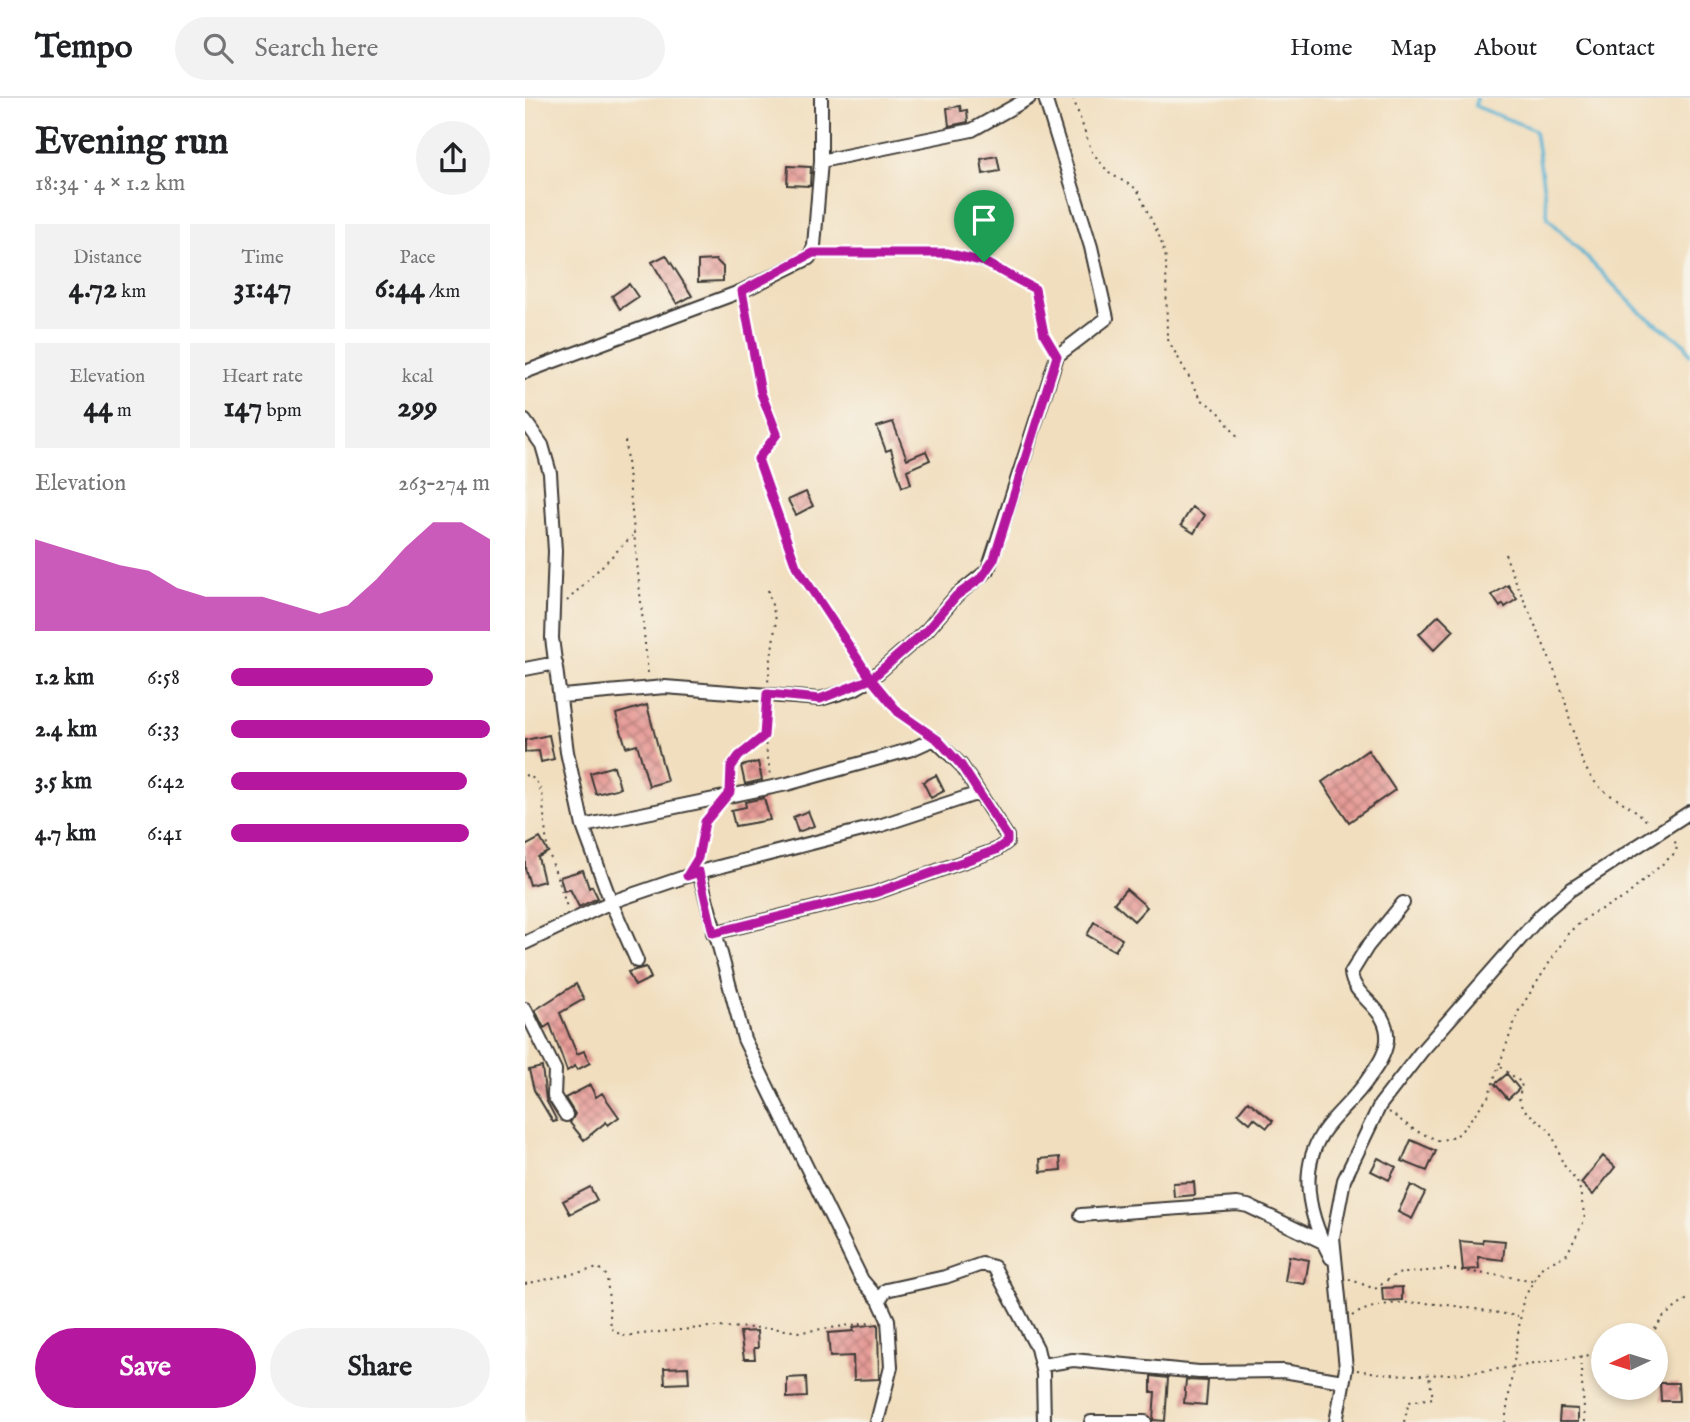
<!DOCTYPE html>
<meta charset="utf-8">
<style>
:root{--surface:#fff;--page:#f2f2f2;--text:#202124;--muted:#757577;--line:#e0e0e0;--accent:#b5179e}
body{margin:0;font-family:"IM FELL English",serif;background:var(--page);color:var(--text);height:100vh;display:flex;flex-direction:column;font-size:26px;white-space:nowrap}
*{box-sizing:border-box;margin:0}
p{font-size:23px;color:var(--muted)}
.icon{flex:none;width:38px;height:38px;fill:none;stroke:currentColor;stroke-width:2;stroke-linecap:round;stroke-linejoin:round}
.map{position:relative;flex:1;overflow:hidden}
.sheet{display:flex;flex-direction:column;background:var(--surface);width:525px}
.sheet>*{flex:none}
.needle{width:46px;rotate:266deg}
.controls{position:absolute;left:1066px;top:1225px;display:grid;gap:14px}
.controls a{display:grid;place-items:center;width:77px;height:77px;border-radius:50%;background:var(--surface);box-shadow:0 4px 10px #0003;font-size:35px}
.pin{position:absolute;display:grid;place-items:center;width:60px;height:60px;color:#fff;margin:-72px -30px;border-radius:50% 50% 50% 0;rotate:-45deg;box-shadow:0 0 7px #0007}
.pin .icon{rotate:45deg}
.round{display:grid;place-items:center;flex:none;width:74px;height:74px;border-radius:37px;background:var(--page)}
.overview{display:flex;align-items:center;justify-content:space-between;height:119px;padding:0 35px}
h1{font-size:38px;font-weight:700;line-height:52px}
.figures{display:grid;grid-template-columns:repeat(3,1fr);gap:10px;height:119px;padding:7px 35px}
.figures div{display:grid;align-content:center;border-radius:0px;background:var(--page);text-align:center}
.figures b{font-size:30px;font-weight:700}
.figures small{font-size:19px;font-weight:400}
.figures p{font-size:19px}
.chart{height:196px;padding:14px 35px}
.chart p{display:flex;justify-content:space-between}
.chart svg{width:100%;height:126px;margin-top:7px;fill:var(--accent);opacity:.7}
.button{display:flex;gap:14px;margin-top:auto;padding:14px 35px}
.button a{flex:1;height:80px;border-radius:42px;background:var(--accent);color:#fff;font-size:28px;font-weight:700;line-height:80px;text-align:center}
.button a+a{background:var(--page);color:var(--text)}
ul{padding:0 35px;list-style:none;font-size:23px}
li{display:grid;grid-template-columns:112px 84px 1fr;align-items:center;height:52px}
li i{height:18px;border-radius:9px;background:var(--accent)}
header{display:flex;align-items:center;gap:42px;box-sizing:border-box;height:98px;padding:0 35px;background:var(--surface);border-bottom:2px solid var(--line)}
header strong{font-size:33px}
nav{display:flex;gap:38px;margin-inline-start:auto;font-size:24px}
.search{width:490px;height:63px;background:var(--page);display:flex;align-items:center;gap:18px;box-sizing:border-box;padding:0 24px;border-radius:38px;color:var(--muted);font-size:26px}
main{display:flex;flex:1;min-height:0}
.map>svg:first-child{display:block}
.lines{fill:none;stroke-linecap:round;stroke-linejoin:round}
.stream{stroke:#52b0d1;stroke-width:3.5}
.building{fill:url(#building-cross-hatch)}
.minor-casing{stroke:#3c3934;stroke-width:16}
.path{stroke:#3c3934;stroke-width:2;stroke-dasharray:2 5;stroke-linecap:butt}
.minor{stroke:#fff;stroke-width:12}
.route-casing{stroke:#fff;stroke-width:14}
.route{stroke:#b5179e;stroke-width:9}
</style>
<header>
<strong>Tempo</strong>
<div class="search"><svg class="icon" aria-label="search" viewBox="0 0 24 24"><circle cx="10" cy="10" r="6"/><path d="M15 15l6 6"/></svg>Search here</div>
<nav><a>Home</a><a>Map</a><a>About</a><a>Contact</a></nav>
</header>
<main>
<section class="sheet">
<div class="overview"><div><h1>Evening run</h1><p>18:34 · 4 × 1.2 km</p></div><a class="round"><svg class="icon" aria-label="share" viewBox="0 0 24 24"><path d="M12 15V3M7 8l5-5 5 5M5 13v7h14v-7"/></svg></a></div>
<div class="figures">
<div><p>Distance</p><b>4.72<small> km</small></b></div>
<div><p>Time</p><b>31:47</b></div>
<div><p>Pace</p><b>6:44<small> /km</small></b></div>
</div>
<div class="figures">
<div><p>Elevation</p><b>44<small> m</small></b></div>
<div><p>Heart rate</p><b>147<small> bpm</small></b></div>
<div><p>kcal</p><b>299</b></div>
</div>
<div class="chart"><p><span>Elevation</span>263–274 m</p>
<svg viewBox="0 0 160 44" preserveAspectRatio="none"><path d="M0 44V12L10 15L20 18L30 21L40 23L50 29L60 32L70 32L80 32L90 35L100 38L110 35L120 26L130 15L140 6L150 6L160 12V44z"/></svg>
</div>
<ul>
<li><b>1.2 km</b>6:58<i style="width:78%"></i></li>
<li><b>2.4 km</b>6:33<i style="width:100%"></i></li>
<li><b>3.5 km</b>6:42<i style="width:91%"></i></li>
<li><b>4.7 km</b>6:41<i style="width:92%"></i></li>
</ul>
<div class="button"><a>Save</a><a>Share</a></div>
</section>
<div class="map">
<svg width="1165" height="1324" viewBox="0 0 1165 1324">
<defs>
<pattern id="building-cross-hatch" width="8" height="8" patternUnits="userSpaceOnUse" patternTransform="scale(1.75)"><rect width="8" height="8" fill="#e69b97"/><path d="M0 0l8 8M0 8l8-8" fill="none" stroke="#ba7e7a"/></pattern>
</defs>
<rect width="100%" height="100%" fill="#f7f3e8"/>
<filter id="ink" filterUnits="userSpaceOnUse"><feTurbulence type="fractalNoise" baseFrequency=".0143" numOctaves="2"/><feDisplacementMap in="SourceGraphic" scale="14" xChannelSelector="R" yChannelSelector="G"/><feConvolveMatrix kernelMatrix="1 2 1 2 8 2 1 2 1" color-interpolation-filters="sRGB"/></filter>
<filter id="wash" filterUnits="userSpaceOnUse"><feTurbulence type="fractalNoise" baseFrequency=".00686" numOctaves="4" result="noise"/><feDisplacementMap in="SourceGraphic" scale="28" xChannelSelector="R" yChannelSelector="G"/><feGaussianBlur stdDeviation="1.57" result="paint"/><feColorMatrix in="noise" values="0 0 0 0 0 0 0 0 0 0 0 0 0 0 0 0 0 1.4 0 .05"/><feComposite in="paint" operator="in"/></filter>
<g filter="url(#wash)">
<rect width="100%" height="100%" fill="#f1debe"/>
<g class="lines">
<path class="stream" d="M951 0 950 8 1010 32 1023 120 1115 214 1160 246 1165 257"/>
</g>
<g id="blocks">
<path class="building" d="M435 8 436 13 442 12 443 24 424 28 422 10Z
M472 58 475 73 458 76 456 61Z
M263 68 286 69 285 88 262 87Z
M141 157 167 198 152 206 127 164Z
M191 162 198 169V183L173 184V163Z
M104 186 113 199 95 211 87 198Z
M368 324 382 361 401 353 405 362 382 372 386 386 377 389 366 351 361 353 352 329Z
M281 394 288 408 271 417 263 402Z
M667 409 680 417 669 435 656 427Z
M983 487 992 501 980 509 978 506 975 509 967 497Z
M914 517 929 532 909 552 894 536Z
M122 607 142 683 124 688 112 646 101 649 91 616Z
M24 637 29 661 16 664 14 653 0 654V642Z
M843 652 870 692 824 724 797 684Z
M233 664 237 682 220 686 216 668Z
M89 668 95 690 71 696 65 675Z
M411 677 419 693 406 700 398 684Z
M239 700 245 722 210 728 206 712 221 709 220 704Z
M283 713 289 728 273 734 268 719Z
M15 740 23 754 13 759 19 783 5 787 0 770V748Z
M58 772 64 790 67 788 73 800 54 809 45 791 39 793 35 779Z
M601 791 622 809 609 823 589 805Z
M569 824 597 841 590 853 562 837Z
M121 869 126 880 110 888 103 874Z
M51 886 59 901 35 915 52 956 59 953 65 965 52 972 50 968 42 973 25 926 19 930 10 912Z
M17 969 21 1002 32 1023 28 1024 9 992 4 972Z
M982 976 994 991 983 1001 970 986Z
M65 987 71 999 77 995 94 1019 83 1027 81 1024 59 1042 45 1025 50 1016 40 1000Z
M723 1003 748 1023 742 1030 729 1020 725 1025 713 1015Z
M886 1042 911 1053 902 1073 877 1063Z
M1078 1058 1090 1069 1068 1097 1056 1085Z
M535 1059 536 1072 516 1074 515 1061Z
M853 1060 871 1069 864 1082 846 1073Z
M669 1084 670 1097 649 1099 648 1085Z
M886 1087 900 1095 887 1121 873 1114Z
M65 1089 72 1102 45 1116 38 1103Z
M958 1141 980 1143 978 1162 953 1159 954 1171 938 1172 935 1143 957 1145Z
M764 1158 784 1162 780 1186 760 1183Z
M877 1189V1202L858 1203 857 1190Z
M353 1226 354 1281 329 1282 328 1258 305 1259 303 1235 329 1233 328 1229Z
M232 1233 233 1250H229L230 1261H219L215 1234Z
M163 1269 164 1285 140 1286 139 1270Z
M626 1278 643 1280 640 1323 628 1322 630 1294H626Z
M281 1279 282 1299 262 1300V1280Z
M661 1282 683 1283 681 1307 659 1305Z
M1135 1285H1153L1154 1303H1136Z
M1035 1310 1053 1311V1324H1034Z"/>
</g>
</g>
<g filter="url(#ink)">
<use href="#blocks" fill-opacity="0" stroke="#3c3934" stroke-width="2"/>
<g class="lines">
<defs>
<path id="minor" d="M296 63 447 32 504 0
M0 274 217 193 284 160 289 148 296 63V0
M0 323 17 347 25 375 30 453 27 540 42 654 58 728 86 804 112 863
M0 571 31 565
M37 598 140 589 295 601 329 591 346 581 402 532 431 498 463 472 532 258 582 220 566 149 520 0
M58 728 262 686 387 651 409 641 436 667 482 738V744L471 752 350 795 188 835
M174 774 219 941 337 1182 354 1202 363 1222 366 1269 352 1324
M0 845 86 804 174 774 357 727 454 695
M0 911 30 972 29 998 41 1017
M556 1117 712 1106 723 1108 798 1144
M806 1160C785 1121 772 1074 798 1034 811 1015 830 1001 843 981 851 970 860 958 862 943 865 909 828 901 826 875L842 849 878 805
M354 1202 361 1192 420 1179 457 1166 469 1169 512 1250 518 1276 519 1324
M517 1267 548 1262 674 1274 758 1273 818 1283
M566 1324H620
M811 1324 821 1270 808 1139 819 1082 855 1007 896 954 1017 816 1045 792 1165 714"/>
</defs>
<use href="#minor" class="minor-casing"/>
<path class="path" d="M548 0 567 54 584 75 612 91 635 140 641 160 642 240 677 302 693 313 713 340
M299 155 441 157 510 191 519 236 526 247
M220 206 236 295 252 336 234 358V364L271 468 340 571
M100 343 123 576
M980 456C997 502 1021 547 1037 594 1047 622 1049 653 1066 679 1081 701 1107 704 1123 725
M243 492 251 522 243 584
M42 503 107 438
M353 590 374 615 397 632
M241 611 239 638 246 678
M0 677 10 681 17 695 22 749 42 809
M206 685C204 660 222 655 238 639
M172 762 177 732 187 715
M976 969 997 985 994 1000 997 1010 1026 1033 1038 1066 1054 1087 1060 1121 1042 1156 1016 1170 998 1202 980 1324
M864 1014 891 1033 915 1043 934 1036 963 999 993 914 1044 834 1066 816 1099 800 1151 754 1152 747 1147 740
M824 1181 850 1191 871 1176 923 1171 1007 1182
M0 1186 74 1170 82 1178 86 1230 97 1238 184 1229 247 1230 275 1234 349 1224
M827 1218C869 1192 945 1211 993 1218
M1126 1237 1138 1219 1165 1199
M1055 1259 1060 1324
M832 1272C913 1286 998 1267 1078 1255
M879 1324 884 1304 908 1300 904 1278"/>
<use href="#minor" class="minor"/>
</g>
</g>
<g class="lines" filter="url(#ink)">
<defs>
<path id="route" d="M459 164 510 191 519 236 532 258 469 461 456 480 431 498 402 532 346 581 295 601 242 596 239 638 214 658 206 669 205 694 180 724 173 760 162 778 174 774 188 835 350 795 471 752 482 744V738L436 667 413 642 374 615 346 581 271 468 233 361 252 336 236 295 217 193 288 155H423L459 164"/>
</defs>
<use href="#route" class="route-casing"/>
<use href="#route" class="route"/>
</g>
</svg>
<div class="controls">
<a><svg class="needle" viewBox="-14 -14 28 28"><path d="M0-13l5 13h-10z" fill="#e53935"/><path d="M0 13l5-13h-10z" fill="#757577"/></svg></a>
</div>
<div class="pin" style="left:459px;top:164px;background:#1e9e55"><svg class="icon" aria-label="arrive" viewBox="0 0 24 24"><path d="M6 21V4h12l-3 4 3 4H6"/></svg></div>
</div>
</main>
